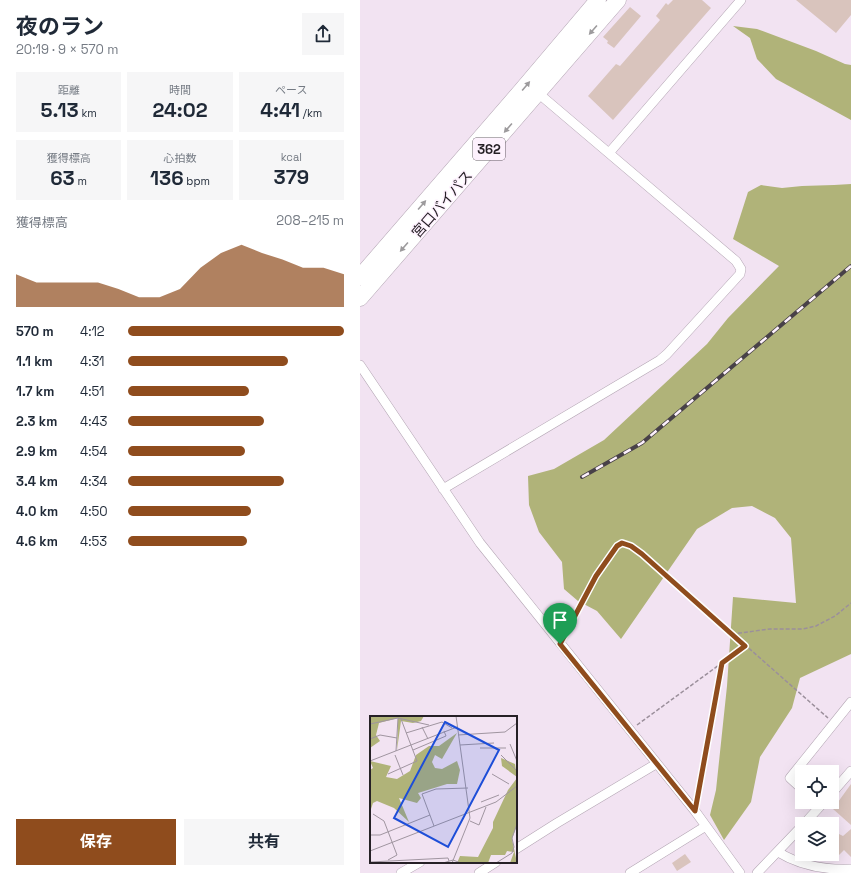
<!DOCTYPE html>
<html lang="ja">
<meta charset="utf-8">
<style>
:root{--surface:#fff;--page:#f6f6f7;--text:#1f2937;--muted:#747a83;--accent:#8f4c1d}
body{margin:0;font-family:"Space Grotesk","Noto Sans JP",sans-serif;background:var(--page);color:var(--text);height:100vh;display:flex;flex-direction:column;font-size:15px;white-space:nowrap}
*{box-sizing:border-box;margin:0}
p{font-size:13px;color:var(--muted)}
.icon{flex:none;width:22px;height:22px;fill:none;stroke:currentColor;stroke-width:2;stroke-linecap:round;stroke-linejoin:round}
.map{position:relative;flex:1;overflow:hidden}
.panel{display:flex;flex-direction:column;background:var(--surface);width:360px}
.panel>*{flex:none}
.tools{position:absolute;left:435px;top:765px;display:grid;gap:8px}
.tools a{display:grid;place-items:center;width:44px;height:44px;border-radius:0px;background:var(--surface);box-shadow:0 4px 16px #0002;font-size:20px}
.pin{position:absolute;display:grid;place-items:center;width:34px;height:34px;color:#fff;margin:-41px -17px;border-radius:50% 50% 50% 0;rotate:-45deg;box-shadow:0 0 4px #0007}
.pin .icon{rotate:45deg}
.round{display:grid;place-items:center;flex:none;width:42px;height:42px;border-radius:0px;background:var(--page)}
.summary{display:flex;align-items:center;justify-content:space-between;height:68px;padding:0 16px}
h1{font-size:22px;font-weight:700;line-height:30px}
.figures{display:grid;grid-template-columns:repeat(3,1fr);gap:6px;height:68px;padding:4px 16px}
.figures div{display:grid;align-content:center;border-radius:0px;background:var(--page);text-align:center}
.figures b{font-size:20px;font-weight:700}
.figures small{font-size:11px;font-weight:400}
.figures p{font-size:11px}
.chart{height:112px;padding:8px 16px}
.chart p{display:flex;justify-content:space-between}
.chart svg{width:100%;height:72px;margin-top:4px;fill:var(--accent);opacity:.7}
.primary-button{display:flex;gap:8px;margin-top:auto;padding:8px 16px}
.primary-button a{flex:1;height:46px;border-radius:0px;background:var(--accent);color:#fff;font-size:16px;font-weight:700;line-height:46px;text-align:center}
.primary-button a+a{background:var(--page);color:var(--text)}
ul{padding:0 16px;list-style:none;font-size:13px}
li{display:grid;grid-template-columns:64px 48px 1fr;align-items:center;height:30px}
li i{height:10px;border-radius:5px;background:var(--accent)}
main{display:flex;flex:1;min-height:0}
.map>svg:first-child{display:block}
.forest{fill:#b0b379}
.building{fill:#d9c4bd}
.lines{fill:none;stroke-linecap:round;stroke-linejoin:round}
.street-casing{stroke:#b3a5b3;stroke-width:10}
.highway-casing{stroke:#b3a5b3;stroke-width:17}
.path{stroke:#9b8f9b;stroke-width:1.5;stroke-dasharray:4 2;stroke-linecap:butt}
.street{stroke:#fff;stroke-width:9}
.highway{stroke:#fff;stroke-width:16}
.rail-casing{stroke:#484148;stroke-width:4}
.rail{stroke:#fdf1fd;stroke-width:2.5;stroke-dasharray:8;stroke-linecap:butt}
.oneway{fill:#9d9b9d}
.route-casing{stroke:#fff;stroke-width:8}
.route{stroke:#8f4c1d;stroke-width:5}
.labels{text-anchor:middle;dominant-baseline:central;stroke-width:3;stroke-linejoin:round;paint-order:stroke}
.shield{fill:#fdf1fd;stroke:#665f66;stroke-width:1}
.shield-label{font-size:13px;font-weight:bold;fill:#262026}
.street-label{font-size:14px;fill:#262026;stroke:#fdf1fd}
.inset-road{fill:none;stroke:#a095a0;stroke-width:1}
.view{fill:#1d4ed8;fill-opacity:0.15;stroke:#1d4ed8;stroke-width:2}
.inset-edge{fill:none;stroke:#262026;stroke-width:2}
</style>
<main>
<section class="panel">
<div class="summary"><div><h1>夜のラン</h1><p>20:19 · 9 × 570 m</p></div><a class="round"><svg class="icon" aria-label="share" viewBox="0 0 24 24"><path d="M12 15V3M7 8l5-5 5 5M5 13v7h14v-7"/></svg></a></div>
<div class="figures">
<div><p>距離</p><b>5.13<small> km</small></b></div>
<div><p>時間</p><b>24:02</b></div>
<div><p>ペース</p><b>4:41<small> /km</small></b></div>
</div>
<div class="figures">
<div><p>獲得標高</p><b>63<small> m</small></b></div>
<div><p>心拍数</p><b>136<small> bpm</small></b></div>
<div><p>kcal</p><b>379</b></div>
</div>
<div class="chart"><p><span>獲得標高</span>208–215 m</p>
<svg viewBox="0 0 160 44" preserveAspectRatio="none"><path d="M0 44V24L10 29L20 29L30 29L40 29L50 33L60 38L70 38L80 33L90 20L100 11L110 6L120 11L130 15L140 20L150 20L160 24V44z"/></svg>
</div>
<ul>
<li><b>570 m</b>4:12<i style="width:100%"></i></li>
<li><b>1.1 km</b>4:31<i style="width:74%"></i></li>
<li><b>1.7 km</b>4:51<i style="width:56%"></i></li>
<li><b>2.3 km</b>4:43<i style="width:63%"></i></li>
<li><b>2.9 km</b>4:54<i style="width:54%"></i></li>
<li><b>3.4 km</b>4:34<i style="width:72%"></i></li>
<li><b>4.0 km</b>4:50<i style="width:57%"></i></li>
<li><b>4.6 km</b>4:53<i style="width:55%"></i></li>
</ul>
<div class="primary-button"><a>保存</a><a>共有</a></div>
</section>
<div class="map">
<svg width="491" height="873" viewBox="0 0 491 873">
<rect width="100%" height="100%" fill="#f2e3f2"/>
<path class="forest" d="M373 26 397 29 456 51 485 64 491 65V120L416 79 397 59 390 38Z
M491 184V654L440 678 432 708 400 757 391 802 364 840 350 815 356 790 367 686 373 597 436 603 431 538 415 518 392 506 372 508 337 529 261 639 237 611 218 601 204 589 202 562 179 532 169 505 168 476 194 469 244 440 347 344 368 318 419 266 373 239 388 192 401 185 422 188 442 186 474 185Z"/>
<path class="building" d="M313 0H342L351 8 253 120 228 96 256 64 260 66 300 20 296 16 306 3 308 5Z
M436 0H491V15L476 33Z
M270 7 281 16 254 48 247 43 248 41 243 37Z
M491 784V825L473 809Z
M491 829V857L484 850 477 857 472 853V837L477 833 483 836Z
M325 854 331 862 317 871 312 863Z"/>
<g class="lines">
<defs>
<path id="street" d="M249 153 381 0
M0 365 120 543 335 811 380 873
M83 489 300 360 307 354 380 274 381 269 376 261 178 93
M442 789 430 778 491 702
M472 793 491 771
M444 824 464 802
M156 849 197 823 296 764
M418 852C439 865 466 870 491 869
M41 873 60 862
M119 873 136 862
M270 873 346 826
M397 873 442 826"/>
<path id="highway" d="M0 277 161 91 238 0
M0 298 258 0"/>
</defs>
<use href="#street" class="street-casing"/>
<use href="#highway" class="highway-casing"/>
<path class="path" d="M372 634 410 629H443L456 626 475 616 491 603
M204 636 236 576 257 546 262 543 271 546 282 554 468 718
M277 725 385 646
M337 799 362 663"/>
<use href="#street" class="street"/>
<use href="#highway" class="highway"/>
<defs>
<path id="rail" d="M222 477 282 443 491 266"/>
</defs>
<use href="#rail" class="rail-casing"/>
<use href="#rail" class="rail"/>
</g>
<defs><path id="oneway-solid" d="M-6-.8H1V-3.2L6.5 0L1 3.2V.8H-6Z"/></defs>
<g class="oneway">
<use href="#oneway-solid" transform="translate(233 30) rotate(131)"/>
<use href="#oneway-solid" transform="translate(166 86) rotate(-50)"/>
<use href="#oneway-solid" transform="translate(148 128) rotate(131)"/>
<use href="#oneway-solid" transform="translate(62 205) rotate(-49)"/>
<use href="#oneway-solid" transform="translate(44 247) rotate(131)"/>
</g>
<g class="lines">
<defs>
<path id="route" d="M262 543 271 546 282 554 385 646 362 663 335 811 200 644 236 576 257 546Z"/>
</defs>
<use href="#route" class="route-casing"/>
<use href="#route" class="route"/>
</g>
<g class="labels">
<rect class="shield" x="113" y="138" width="32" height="22" rx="3"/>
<g class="shield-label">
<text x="129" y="149">362</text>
</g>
<g class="street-label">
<text transform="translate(82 204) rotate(-49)">宮口バイパス</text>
</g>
</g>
<g transform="translate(10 716)">
<rect width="147" height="147" fill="#f2e3f2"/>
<path d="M0 0H54L51 5 43 7 31 5 27 34 28 2 9 7 6 19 10 25 0 32ZM87 17 72 43 65 39 62 46 65 52 72 53 87 45 90 54 87 68H77L48 77 51 82 47 87 29 82 39 106 24 92 7 85 3 87 0 96V54L3 52 0 45 21 50 16 61 27 63 40 55 46 39 59 30H69ZM131 42 145 48 147 61 132 50ZM147 62V109L142 123 147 147H140L144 136 137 135 135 139H121L118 147H87L90 140 108 141 123 112V106L138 74Z" fill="#b0b379"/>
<path class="inset-road" d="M0 8 28 2 59 9M52 11 58 23M36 17 72 6 82 12M88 19 135 16 147 7M0 23 10 19 27 22M140 28 147 45M90 29 124 27M110 32H136M43 34 76 20 74 15M26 35 28 2M25 39 33 59M131 39 147 55M0 45 87 11M18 58 47 45 31 3M122 58 139 68M111 86 129 79M3 98 14 105 27 139 18 144M100 105 109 109 116 91M64 110 52 78 66 73 98 72M0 119H10L60 99M0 135 126 86 147 70M0 146 78 142 79 145M73 147 83 144 91 147M82 147 100 102 86 0M126 147 142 137 144 131 142 122 147 108"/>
<path class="view" d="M75 6 129 34 78 131 24 102Z"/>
<rect width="147" height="147" class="inset-edge"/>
</g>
</svg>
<div class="tools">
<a><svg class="icon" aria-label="locate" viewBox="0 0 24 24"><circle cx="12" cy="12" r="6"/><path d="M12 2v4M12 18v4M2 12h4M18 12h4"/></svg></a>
<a><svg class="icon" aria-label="layers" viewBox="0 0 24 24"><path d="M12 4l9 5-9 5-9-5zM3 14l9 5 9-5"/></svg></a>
</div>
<div class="pin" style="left:200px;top:644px;background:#1e9e55"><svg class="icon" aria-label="arrive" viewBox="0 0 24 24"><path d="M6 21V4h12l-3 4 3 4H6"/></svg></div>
</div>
</main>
